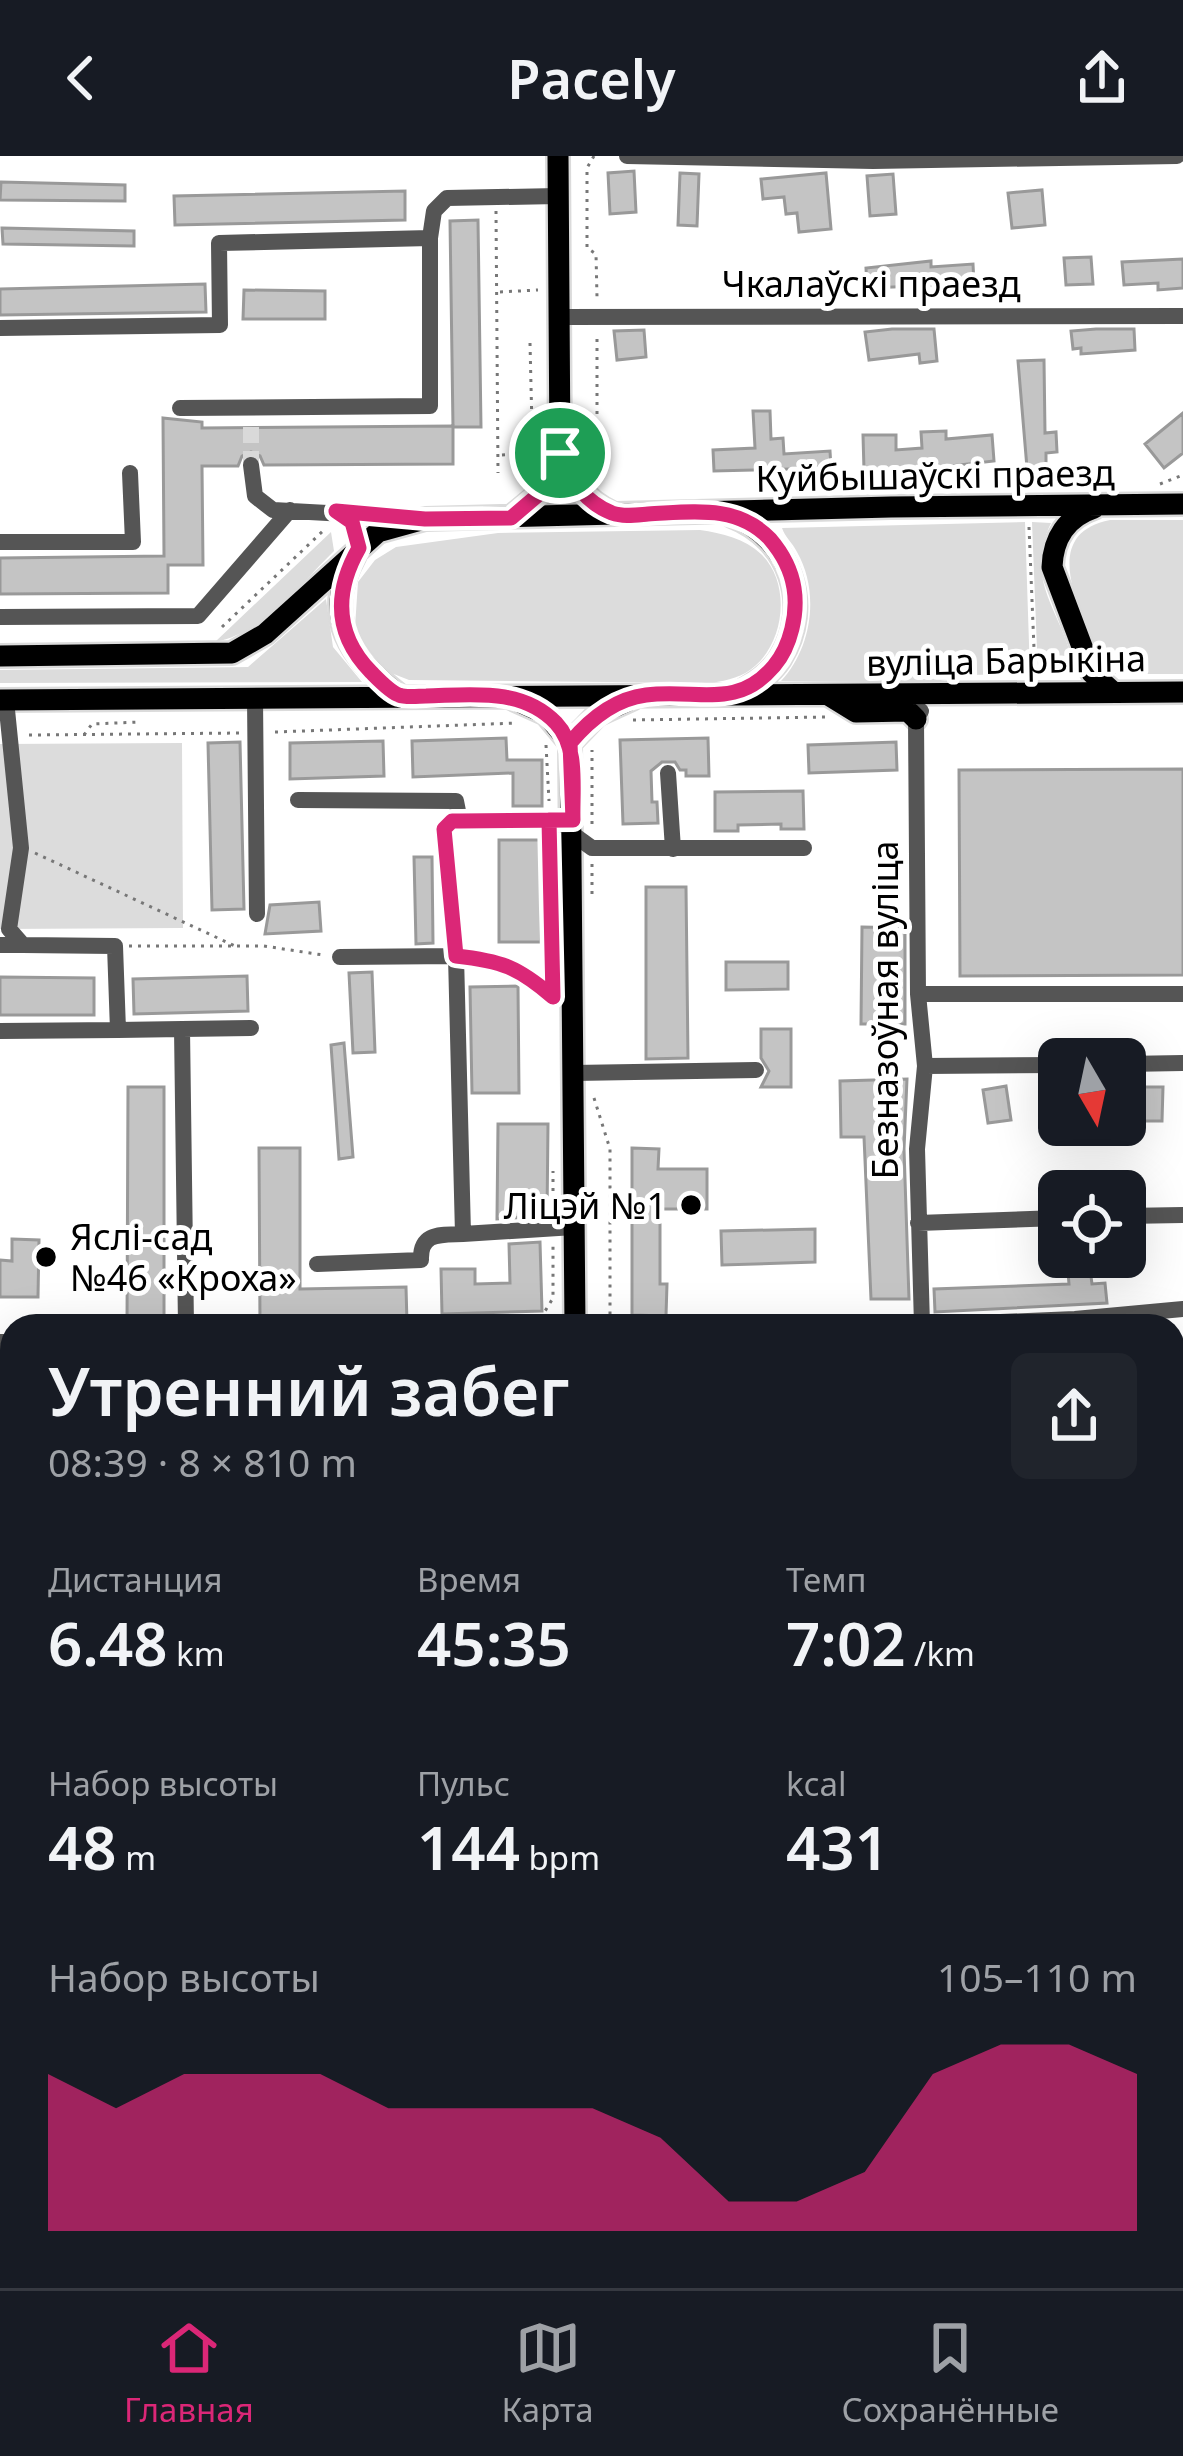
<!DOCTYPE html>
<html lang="ru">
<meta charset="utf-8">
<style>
:root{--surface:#171b24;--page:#20242c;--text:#f1f3f6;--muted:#9ea1a6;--line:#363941;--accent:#db2777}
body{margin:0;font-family:"Noto Sans",sans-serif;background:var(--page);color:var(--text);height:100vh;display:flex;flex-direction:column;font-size:45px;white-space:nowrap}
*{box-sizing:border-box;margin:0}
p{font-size:39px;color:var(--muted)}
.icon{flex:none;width:66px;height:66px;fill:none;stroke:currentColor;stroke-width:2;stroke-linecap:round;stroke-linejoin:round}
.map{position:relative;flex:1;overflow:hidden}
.details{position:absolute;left:0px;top:1158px;width:1185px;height:975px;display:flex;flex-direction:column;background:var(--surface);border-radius:36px 36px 0 0;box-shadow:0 12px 48px #0002}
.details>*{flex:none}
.needle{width:78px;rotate:171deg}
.tools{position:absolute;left:1038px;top:882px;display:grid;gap:24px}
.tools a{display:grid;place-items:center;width:108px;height:108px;border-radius:18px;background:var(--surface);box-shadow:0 12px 48px #0002;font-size:60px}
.pin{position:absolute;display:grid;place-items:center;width:102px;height:102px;color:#fff;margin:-51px;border:6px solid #fff;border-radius:50%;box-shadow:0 3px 12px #0007}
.round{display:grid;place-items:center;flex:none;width:126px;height:126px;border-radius:18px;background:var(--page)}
.overview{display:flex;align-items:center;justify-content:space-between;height:204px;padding:0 48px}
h1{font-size:66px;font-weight:600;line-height:90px}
.metrics{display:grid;grid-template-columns:repeat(3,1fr);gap:18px;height:204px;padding:12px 48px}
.metrics div{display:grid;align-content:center}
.metrics b{font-size:60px;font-weight:600}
.metrics small{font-size:33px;font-weight:400}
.metrics p{font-size:33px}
.chart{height:336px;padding:24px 48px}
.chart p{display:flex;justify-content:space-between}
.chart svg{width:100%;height:216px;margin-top:12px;fill:var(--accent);opacity:.7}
header{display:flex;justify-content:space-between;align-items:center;height:156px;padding:0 48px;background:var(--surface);font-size:54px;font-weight:600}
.tab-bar{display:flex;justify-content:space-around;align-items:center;height:168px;border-top:3px solid var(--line);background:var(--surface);font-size:33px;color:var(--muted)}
.tab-bar a{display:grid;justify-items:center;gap:6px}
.tab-bar .selected{color:var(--accent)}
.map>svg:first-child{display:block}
.green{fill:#dcdcdc}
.building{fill:#c4c4c4;stroke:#999;stroke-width:3}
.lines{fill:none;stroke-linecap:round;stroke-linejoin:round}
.minor-tunnel{stroke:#d9d9d9;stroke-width:16;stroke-dasharray:16 8;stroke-linecap:butt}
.major-casing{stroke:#dbdbdb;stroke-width:26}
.path{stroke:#777;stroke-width:3;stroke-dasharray:3 6;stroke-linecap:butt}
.minor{stroke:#555;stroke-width:16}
.major{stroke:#000;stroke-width:21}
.route-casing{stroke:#fff;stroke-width:24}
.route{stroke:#db2777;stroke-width:15}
.poi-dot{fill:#000;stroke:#fff;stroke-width:4.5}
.labels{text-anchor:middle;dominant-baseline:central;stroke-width:10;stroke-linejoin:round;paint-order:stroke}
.street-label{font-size:36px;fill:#000;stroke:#fff}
.poi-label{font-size:36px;fill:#000;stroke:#fff;text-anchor:end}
</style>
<header><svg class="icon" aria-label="back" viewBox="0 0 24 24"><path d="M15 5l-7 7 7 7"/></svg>Pacely<svg class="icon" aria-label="share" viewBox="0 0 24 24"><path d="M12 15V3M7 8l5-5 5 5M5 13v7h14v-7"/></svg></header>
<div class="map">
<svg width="1183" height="2132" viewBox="0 0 1183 2132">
<rect width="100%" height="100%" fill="#fff"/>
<path class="green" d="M1110 364H1183V518H1111L1102 505C1085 462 1034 379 1110 364Z
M1025 366 1030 518 963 519 937 526 781 525C812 492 820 436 797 396 792 386 785 381 782 372Z
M1032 366 1051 367C1021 429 1068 460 1074 517L1038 519Z
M700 374C722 377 745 383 761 398 791 427 785 484 755 510 743 521 728 524 712 527L409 524 386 515 367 495 355 471 358 426 375 404 396 391 498 377Z
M331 376 334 395C299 429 264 477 215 486Z
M326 443 333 491 362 526 0 527V514L248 511Z
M182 587 183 772 0 773V588Z"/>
<path class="building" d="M634 15 636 56 610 58 608 17Z
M680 17 699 18 697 70 678 69Z
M826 17 831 73 799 76 797 57 786 58 784 41 763 43 761 23Z
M893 18 896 58 870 60 867 20Z
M1 26 125 29V45L0 44Z
M1042 34 1045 69 1012 72 1008 37Z
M405 35V64L175 69 174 40Z
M478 64 481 271H453L450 65Z
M2 72 134 75V90L3 88Z
M1091 101 1093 128 1066 129 1064 102Z
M1183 103V132L1158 134V127L1124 129 1122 106Z
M931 105V111L973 108 974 128 867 132 866 112Z
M205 128 206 156 0 159V133Z
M244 134 325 135V163H243Z
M892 173H934L937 205 920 207 919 198 869 204 865 176Z
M1096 173H1134L1135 194 1081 198V192L1073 193 1071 175Z
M644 174 646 201 617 204 614 175Z
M1044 204 1045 277 1056 276 1057 296 1046 297V311L1027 312 1018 205Z
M753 255H770L771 283 783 282 784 298 830 295 831 312 714 315 713 294 755 292Z
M1183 257V297L1164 312 1145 288Z
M163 262 202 266V272L453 270V308L264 309 260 300 251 296 242 300 238 310H202L203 409H168V437L0 438V402L164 400Z
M946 275V283L992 279 994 305 916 314H864L863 279H896V294L922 292 921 276Z
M506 582 507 604H542V650H513V617L413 621 412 585Z
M708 582 709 620H686V614H680L675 606H662L651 615 652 646H657L658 667 623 668 620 584Z
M383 585 384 620 290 623V587Z
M240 586 244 753 212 754 208 587Z
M896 586 897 614 809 617 808 589Z
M1183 613V819L960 820 959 614Z
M803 635 804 673H781V668L738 669V675H715V636Z
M499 684H541V786H499Z
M414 701H432L433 787 416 788Z
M646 731H686L688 902 646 903Z
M319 746 321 775 265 778 270 749Z
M862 771 905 772V868H861Z
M726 806H788V833L726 834Z
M372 816 375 896 353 897 349 817Z
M247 820 248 855 134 858 133 823Z
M0 821 94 822V859H0Z
M518 830 519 937H472L470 831Z
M761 873H791V931H761L769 915 761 902Z
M344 887 353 1001 339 1003 331 889Z
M907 923 904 993 909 1143H871L864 981H841L840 925Z
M1006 930 1011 964 988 967 983 934Z
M128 931H164V1170H127Z
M1125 931H1163L1162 965H1125Z
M498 968H548L547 1060 497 1063Z
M259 992H300V1133L406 1131 407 1167 260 1170Z
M632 992 659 993 658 1013H707V1053H660V1128H667L666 1160 632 1159Z
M815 1073V1106L722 1109 721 1075Z
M12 1083 39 1084 38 1141H0V1104L12 1105Z
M540 1086 542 1155 442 1158 441 1113H475V1128L510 1127 509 1088Z
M1090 1113 1092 1128 1105 1127 1107 1147 935 1156 934 1133 1069 1128 1068 1116Z"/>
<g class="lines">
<path class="minor-tunnel" d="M251 271V309"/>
<defs>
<path id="major" d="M560 297C574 325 582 343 612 357
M1094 352C1067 361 1053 382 1052 411L1092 517 1112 535
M732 360C789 382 814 449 780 503 769 520 752 529 735 539
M511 361 545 333 560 297 558 0
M355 399C320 461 351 502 400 540
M0 500 232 497 265 478 378 376 425 363 891 351 1183 348
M830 540 856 556 908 555 916 563
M511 542 546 558 570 587
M0 544 1183 536
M570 587 575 1170
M570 587 597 559 632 543
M580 2121V2132"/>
</defs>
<use href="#major" class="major-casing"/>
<path class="path" d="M594 0 587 12V92L596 98 597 141
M496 55 498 317
M500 136 538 134
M530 187 532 272
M579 297 598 296
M502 299 537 297
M597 321V181
M1160 328 1183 319
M1029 371 1035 517
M222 471 325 373
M633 564 827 561
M275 576 517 567
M29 579 241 577
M84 579 92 568 141 566
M546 589 549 645
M592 668V594
M549 679 551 759
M35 697 235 790
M592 708V740
M129 790H264L323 799
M476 802 517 812 551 839
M594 942 610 993V1170
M553 1053V1015
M536 1170 553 1142V1087
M601 2121V2132"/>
<path class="minor" d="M627 0 873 5 1177 0
M559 161 1183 160
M0 172 220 169 219 87 430 82
M180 252 430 250V82L434 55 447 42 558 40
M251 309 255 340 273 354 418 362
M0 386H133L130 317
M0 461 198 460 290 354
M255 542 257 758
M921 555 916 563 918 838 925 910 917 993 922 1169
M668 617 673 693
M298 644 456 645 460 665 573 664
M460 665 448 667 444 673 456 800 463 1078 574 1071
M574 679 592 692H804
M0 789H23L9 773 21 692 6 544
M23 789 115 790 118 874 182 873
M340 801 456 800
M918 838H1183
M0 875 118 874
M1125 908 1183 907
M925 910 1059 909
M574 917 756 914
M1125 1060 1183 1059
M918 1067 1059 1062
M317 1108 421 1104C420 1076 441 1079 463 1078
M186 1170 182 873 251 872
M906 1170 1075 1163 1183 1153
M0 1186H12
M1173 1289 1183 1287
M1173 1393 1183 1392
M0 1397H12
M1173 1569 1183 1568
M0 1762H12
M1173 1767H1183
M1173 1947 1183 1946
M752 2132 1183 2125"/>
<use href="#major" class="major"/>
</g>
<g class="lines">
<defs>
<path id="route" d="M560 297 545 333 511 362 425 363 336 355 352 366 359 392C334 436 334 478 371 516 378 523 390 536 399 539 406 542 419 540 426 540 471 539 522 531 556 567 579 591 572 633 573 664L460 665H452L444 673 456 800C502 805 518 811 553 841L549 664H573L570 587C590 563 614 543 646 539 696 532 736 555 774 510 791 490 798 457 794 432 791 413 782 397 770 383 737 348 692 356 648 358 636 359 623 361 612 357 582 345 573 324 560 297"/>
</defs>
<use href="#route" class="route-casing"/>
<use href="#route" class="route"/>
</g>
<g class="poi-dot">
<circle cx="691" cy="1049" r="12"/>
<circle cx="46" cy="1101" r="12"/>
</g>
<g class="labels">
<g class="street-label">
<text x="871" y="127">Чкалаўскі праезд</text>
<text transform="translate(935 319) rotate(-1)">Куйбышаўскі праезд</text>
<text transform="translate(1006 504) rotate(-1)">вуліца Барыкіна</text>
<text transform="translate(884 854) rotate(-90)">Безназоўная вуліца</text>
</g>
<g class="poi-label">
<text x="667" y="1049">Ліцэй №1</text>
<text x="70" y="1080" text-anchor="start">Яслі-сад<tspan x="70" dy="41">№46 «Кроха»</tspan></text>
</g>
</g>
</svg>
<div class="tools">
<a><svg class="needle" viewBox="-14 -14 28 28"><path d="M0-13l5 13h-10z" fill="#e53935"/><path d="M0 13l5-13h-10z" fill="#9ea1a6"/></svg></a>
<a><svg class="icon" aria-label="locate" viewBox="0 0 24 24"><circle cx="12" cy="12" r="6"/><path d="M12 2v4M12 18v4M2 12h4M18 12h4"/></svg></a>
</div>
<div class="pin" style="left:560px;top:297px;background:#1e9e55"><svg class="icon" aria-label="arrive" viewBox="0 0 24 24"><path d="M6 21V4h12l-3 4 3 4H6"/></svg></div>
<section class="details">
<div class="overview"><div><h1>Утренний забег</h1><p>08:39 · 8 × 810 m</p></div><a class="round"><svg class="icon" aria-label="share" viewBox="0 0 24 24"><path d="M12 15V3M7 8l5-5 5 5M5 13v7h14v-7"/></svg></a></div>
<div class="metrics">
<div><p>Дистанция</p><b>6.48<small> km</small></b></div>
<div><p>Время</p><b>45:35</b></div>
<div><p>Темп</p><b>7:02<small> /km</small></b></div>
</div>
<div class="metrics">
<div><p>Набор высоты</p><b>48<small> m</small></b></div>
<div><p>Пульс</p><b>144<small> bpm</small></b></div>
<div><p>kcal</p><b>431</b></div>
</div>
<div class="chart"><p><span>Набор высоты</span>105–110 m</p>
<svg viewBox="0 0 160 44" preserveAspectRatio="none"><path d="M0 44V12L10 19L20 12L30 12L40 12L50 19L60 19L70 19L80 19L90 25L100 38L110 38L120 32L130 12L140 6L150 6L160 12V44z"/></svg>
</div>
</section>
</div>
<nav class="tab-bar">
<a class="selected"><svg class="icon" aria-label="home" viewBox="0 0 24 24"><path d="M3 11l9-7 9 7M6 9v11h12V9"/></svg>Главная</a>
<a><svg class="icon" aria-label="map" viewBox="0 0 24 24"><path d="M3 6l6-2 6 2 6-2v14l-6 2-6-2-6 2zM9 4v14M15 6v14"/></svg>Карта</a>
<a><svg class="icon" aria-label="saved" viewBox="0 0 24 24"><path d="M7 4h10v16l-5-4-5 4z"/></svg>Сохранённые</a>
</nav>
